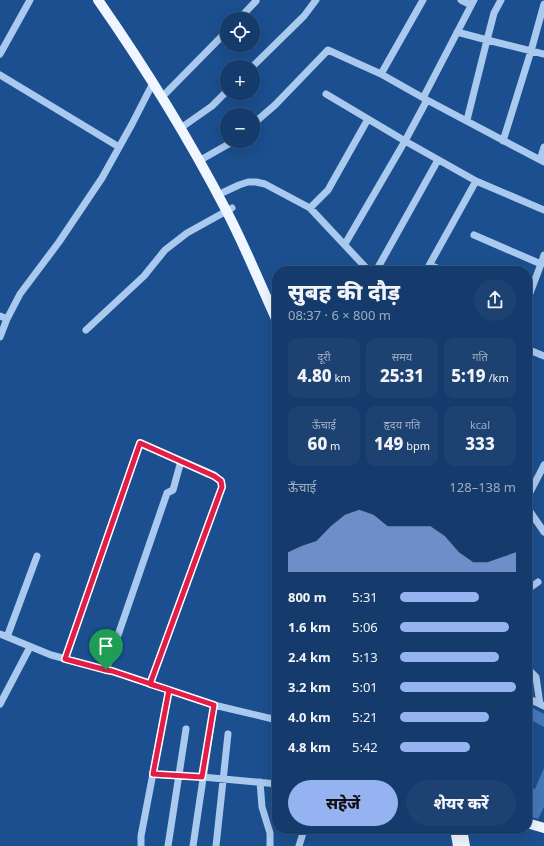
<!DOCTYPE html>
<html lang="hi">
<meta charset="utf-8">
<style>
:root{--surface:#143b6b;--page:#1d4271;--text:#f1f3f6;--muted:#9dadc1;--line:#33557e;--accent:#95b2f1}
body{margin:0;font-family:"Noto Sans","Noto Sans Devanagari",sans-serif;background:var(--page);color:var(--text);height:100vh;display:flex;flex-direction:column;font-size:15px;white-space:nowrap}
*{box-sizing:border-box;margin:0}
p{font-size:13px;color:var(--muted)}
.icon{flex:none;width:22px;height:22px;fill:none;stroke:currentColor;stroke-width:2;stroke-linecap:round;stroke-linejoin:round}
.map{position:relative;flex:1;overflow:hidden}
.details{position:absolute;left:272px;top:266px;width:260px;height:568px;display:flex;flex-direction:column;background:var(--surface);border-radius:16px;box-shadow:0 4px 16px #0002,0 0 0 1px var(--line)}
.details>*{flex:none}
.tools{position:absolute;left:220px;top:12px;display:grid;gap:8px}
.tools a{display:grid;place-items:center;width:40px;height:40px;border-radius:50%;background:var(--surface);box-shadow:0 4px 16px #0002,0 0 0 1px var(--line);font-size:20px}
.pin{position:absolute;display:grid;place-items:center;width:34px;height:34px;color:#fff;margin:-41px -17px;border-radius:50% 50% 50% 0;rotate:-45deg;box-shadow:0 0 4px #0007}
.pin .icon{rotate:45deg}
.round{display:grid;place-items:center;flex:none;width:42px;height:42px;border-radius:21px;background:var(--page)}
.headline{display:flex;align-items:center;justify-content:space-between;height:68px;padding:0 16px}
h1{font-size:22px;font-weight:800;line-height:30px}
.figures{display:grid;grid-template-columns:repeat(3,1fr);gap:6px;height:68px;padding:4px 16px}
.figures div{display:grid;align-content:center;border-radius:10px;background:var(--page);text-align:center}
.figures b{font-size:17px;font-weight:800}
.figures small{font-size:11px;font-weight:400}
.figures p{font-size:11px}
.chart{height:112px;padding:8px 16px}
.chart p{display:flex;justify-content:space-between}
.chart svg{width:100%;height:72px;margin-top:4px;fill:var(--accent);opacity:.7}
.cta{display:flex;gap:8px;margin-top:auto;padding:8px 16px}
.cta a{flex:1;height:46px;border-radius:24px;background:var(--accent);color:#111;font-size:16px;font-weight:800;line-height:46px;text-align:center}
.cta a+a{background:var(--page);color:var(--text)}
ul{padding:0 16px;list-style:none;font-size:13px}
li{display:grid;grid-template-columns:64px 48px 1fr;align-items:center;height:30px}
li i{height:10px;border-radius:5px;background:var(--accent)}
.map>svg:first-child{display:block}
.building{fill:#4478b7}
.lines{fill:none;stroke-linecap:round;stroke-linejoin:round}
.minor{stroke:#a9c9ee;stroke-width:7}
.major{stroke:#f0f6ff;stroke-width:10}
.route-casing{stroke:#fff;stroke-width:8}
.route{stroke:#e11d48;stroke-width:5}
</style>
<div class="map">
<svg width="544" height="846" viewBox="0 0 544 846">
<rect width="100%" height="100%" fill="#1b4f8f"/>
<path class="building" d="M527 705 544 714V727L527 718Z
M544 768V807L538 819 527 815V787L535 789Z"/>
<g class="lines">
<path class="minor" d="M461 0 471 5
M239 19 256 1
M457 32 487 40 494 13 501 0
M0 54 30 0
M252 67 304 16 316 0
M381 74 423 0
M0 75 119 147
M166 93 227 31
M326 94 405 141 427 100
M423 98 474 0
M467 120 487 40 544 54
M253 124 275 105 328 50 381 74 427 100 544 162
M185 125 212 106 227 91
M503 141 531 51 544 4
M204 158 234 141
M540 160 544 147
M224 192 239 185 248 182H256L265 184 310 208 369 271
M310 208 328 190 368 119
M474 235 541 264 544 255
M345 244 405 141 476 181 544 210
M430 265 444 271
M376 271 438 160
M426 271 476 181
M527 301 541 264
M0 316 7 319 0 337
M7 319 20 294 59 242 102 178 132 124 153 83
M86 330 144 276 165 250 187 233 232 208
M527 349 544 356
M527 498 544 465
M527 507 544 532
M527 590 538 582
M0 634 51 655 112 671 214 705 277 720
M7 637 37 556
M65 659 140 443 214 475 221 481 222 487 150 684
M527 668 536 677 540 704 544 706
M106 670 167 493 173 490 181 461
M527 698 540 704
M0 704 30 647
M153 774 202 777 277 784
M260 782 262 807 270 833V846
M141 846V836L169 690
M168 846 186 729
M193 846 214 705
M216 846 228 734
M299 846 303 833"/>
<path class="major" d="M98 0C144 66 189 139 226 210 245 246 260 284 277 321
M527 823 544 828
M455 829 458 846
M462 829 465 846"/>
</g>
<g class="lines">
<defs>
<path id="route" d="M106 670 65 659 140 443 214 476 221 481 222 487 150 684 169 690 153 774 202 777 214 705 112 671 106 670"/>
</defs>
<use href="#route" class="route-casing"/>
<use href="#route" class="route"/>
</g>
</svg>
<div class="tools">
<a><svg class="icon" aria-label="locate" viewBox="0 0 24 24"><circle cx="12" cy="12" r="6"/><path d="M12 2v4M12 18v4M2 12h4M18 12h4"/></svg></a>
<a>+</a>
<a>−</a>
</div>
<div class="pin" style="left:106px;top:670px;background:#1e9e55"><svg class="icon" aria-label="arrive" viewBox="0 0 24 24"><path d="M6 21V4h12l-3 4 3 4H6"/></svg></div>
<section class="details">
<div class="headline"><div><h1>सुबह की दौड़</h1><p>08:37 · 6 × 800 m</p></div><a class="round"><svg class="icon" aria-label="share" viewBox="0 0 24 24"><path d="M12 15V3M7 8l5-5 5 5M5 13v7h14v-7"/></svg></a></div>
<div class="figures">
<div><p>दूरी</p><b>4.80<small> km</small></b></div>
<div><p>समय</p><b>25:31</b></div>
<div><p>गति</p><b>5:19<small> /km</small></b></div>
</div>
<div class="figures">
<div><p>ऊँचाई</p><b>60<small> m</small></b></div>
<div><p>हृदय गति</p><b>149<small> bpm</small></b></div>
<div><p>kcal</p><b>333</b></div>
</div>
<div class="chart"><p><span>ऊँचाई</span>128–138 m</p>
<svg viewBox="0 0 160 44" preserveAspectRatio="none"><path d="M0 44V32L10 28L20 25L30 16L40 9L50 6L60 9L70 16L80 16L90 16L100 16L110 22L120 32L130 38L140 38L150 35L160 32V44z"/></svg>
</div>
<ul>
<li><b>800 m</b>5:31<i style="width:68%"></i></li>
<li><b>1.6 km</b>5:06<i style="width:94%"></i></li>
<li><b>2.4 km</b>5:13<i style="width:85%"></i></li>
<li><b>3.2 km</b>5:01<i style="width:100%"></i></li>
<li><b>4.0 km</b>5:21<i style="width:77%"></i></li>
<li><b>4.8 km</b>5:42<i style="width:60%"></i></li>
</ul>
<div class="cta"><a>सहेजें</a><a>शेयर करें</a></div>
</section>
</div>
